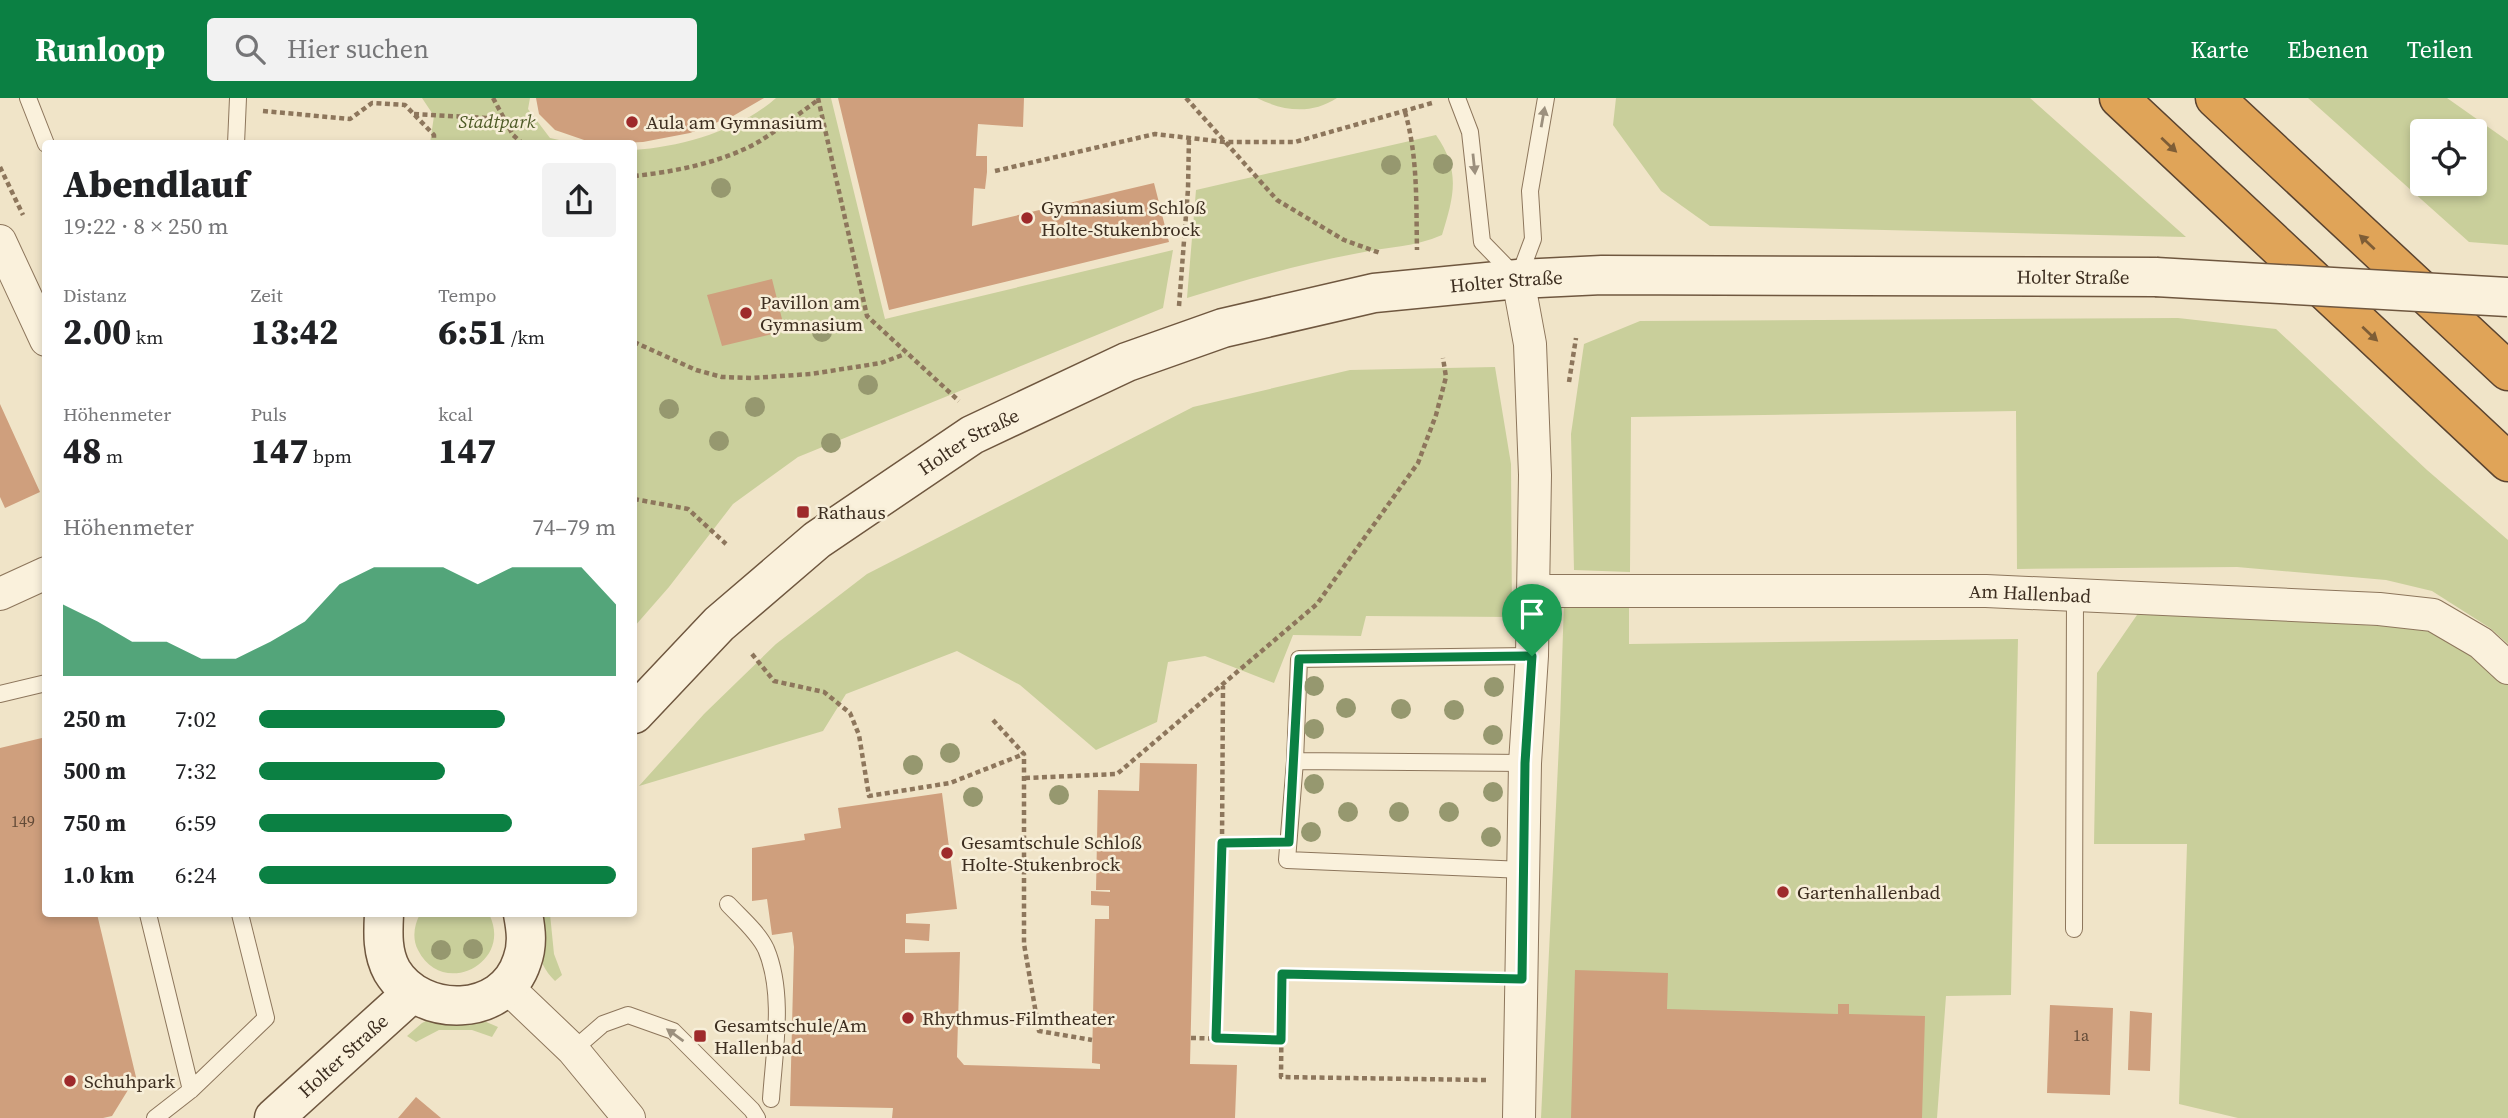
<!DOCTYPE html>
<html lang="de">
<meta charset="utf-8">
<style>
:root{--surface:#fff;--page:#f2f2f2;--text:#202124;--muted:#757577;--accent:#0b8043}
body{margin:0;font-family:"Source Serif 4",serif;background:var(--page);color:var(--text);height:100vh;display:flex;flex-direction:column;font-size:26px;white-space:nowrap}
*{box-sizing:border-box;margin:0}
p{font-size:23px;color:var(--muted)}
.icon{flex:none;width:38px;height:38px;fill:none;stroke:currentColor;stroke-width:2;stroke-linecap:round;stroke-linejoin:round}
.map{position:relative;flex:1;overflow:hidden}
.drawer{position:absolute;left:42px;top:42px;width:595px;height:777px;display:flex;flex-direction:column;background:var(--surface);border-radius:7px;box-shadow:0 4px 10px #0003}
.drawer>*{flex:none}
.fabs{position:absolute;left:2410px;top:21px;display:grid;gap:14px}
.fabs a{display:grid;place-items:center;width:77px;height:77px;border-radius:7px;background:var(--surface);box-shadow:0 4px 10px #0003;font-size:35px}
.pin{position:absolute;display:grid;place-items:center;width:60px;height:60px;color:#fff;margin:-72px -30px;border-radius:50% 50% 50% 0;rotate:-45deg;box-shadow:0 0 7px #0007}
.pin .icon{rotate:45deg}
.round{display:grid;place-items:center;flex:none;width:74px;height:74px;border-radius:7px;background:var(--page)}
.head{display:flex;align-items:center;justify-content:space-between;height:119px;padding:0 21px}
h1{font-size:38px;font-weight:800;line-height:52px}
.metrics{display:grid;grid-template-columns:repeat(3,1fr);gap:10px;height:119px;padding:7px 21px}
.metrics div{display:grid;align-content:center}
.metrics b{font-size:35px;font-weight:800}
.metrics small{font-size:19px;font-weight:400}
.metrics p{font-size:19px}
.chart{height:196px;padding:14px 21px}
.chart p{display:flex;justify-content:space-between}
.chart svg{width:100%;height:126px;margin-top:7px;fill:var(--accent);opacity:.7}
ul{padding:0 21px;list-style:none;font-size:23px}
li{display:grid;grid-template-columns:112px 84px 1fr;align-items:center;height:52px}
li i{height:18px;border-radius:9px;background:var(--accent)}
header{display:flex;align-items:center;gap:42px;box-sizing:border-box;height:98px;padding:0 35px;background:var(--accent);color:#fff}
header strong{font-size:33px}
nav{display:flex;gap:38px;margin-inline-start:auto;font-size:24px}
.search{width:490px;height:63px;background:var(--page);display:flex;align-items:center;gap:18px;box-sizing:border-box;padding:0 24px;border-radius:7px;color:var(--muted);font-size:26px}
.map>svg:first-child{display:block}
.green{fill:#c9cf9b;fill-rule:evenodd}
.building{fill:#cf9f7d}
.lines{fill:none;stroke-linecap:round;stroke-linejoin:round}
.lane-casing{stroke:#8d765c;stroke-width:18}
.street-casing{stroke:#8d765c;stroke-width:34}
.secondary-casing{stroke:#6f573f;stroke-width:41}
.highway-casing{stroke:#5b4430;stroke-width:41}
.path{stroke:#8d765c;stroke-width:4.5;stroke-dasharray:5 3.5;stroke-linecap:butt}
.lane{stroke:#faf1dc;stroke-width:16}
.street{stroke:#faf1dc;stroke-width:32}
.secondary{stroke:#faf1dc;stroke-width:38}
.highway{stroke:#e0a458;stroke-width:38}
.secondary-bridge-casing{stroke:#6f573f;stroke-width:41;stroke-linecap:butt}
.secondary-bridge{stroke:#faf1dc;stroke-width:38}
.tree{fill:#96986f}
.oneway{fill:#9c907e}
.oneway2{fill:#7e5d36}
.route-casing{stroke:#fff;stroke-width:14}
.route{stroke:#0b8043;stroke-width:9}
.poi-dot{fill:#9e2a2b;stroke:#f7eed8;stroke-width:2.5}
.labels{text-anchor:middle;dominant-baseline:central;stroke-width:5;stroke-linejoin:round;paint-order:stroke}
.number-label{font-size:16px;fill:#624a37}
.park-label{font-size:19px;font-style:italic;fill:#4d5a26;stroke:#f7eed8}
.poi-label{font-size:19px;fill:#3d2e20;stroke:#f7eed8;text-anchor:start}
.street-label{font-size:19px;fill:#3d2e20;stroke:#f7eed8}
</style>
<header>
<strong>Runloop</strong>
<div class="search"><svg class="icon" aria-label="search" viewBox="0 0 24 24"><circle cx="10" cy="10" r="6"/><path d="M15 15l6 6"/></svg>Hier suchen</div>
<nav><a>Karte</a><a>Ebenen</a><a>Teilen</a></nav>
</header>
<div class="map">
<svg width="2508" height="1020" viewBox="0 0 2508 1020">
<rect width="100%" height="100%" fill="#f0e4c8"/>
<path class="green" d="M422 0H530L528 11 550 40 573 45H430L434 18Z
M776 0H831L885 221 1173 152 1163 210 798 359 733 406 669 489 634 529V52C681 49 740 32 776 0Z
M1257 0H1337C1311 17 1283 13 1257 0Z
M1616 0H2030L2186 139 1710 128 1661 93 1613 27Z
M2308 0H2447L2508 43V147L2469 144ZM2422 33H2474V86H2422Z
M1436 37C1461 73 1454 98 1442 137 1415 149 1387 149 1359 155 1300 166 1244 182 1187 200L1196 92Z
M2178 220 2276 231 2427 372 2508 442V546L2490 530 2432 493 2386 482 2237 469 2017 471 2016 313 1631 319 1630 474 1574 472 1571 336 1584 246 1640 223Z
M1495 269 1511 366 1512 519 1366 518 1361 538 1293 537 1274 585 1205 558 1168 564 1157 624 1096 652 1020 587 957 553 846 596 823 633 639 688 704 616 776 546 867 476 1193 309 1350 272Z
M1564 504 1629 509V546L2018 541 2011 897 1946 898 1937 1020H1541L1560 625Z
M2139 514 2433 531 2479 560 2508 587V1020H2238L2179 1006 2187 746H2094L2097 575Z
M420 816H489C514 865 442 901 418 852 412 841 414 827 420 816Z
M537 816H550L554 856 562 877 555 883C534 862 538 843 537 816Z
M432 920 484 923 498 929 492 939 472 932H439L416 944 407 938 422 925Z"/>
<path class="building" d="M536 0H764L733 18 690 35 643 44 620 45 587 43 555 32 539 16Z
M838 0H1024L1023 29 978 26 976 58H987V74L985 91 974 90 972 128 1154 85 1169 144 889 212Z
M772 181 785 233 722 248 707 197Z
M0 306 40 394 5 410 0 399Z
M46 639V816H97L136 979 112 1018 103 1020H0V650Z
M1140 665 1197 666 1190 966 1237 967 1235 1020H892L893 1010 790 1008 794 849 792 834 772 837 767 801 752 803V750L805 742 804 736 841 730 838 710 942 695 957 811 906 816V825L930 826 929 843 905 841V855L960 854 957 959 964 967 1100 971V966L1092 965 1095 821H1109V808L1091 807V793L1110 794V792H1096L1098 692 1139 693Z
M1575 872 1668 875 1667 911 1838 916V906H1849V916L1925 918 1922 1020H1571Z
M2050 907 2113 910 2110 997 2047 995Z
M2130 913 2152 915 2150 973 2128 972Z
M416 999 441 1020H398Z"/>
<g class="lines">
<defs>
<path id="lane" d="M28 0 46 46
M1457 0 1470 34 1482 144 1518 181 1533 141 1530 93 1546 0
M236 46 238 0
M0 596 46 585
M1295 663 1287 762 1524 772
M1525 665 1295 663 1299 561 1532 558
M728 806C740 819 758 834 766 851 785 896 774 954 771 1001
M148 816 191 992
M2074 831 2075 497
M573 952 603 926 628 917 673 933 752 1012 757 1020
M155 1020 191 992 266 920 240 816"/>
<g id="street">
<path d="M0 143 46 242"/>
<path d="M1518 181 1530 246 1535 377 1532 558 1525 665 1519 1020"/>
<path id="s1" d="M1533 493H1986L2379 511 2433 517 2481 545 2508 570"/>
<path d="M0 496 46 475"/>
<path d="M507 889 573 952 629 1020"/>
</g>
<g id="secondary">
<path id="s2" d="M634 616 719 526 817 442 972 337 1127 264 1223 230 1374 195 1518 181 1602 177 2156 179"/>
<path d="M384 816C383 835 382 855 392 873 421 921 504 920 522 863 528 847 526 832 523 816"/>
<path id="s3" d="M274 1020 412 895"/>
</g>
<path id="highway" d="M2119 0 2508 364
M2215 0 2508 273"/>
</defs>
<use href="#lane" class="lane-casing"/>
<use href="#street" class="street-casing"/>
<use href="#secondary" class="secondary-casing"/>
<use href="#highway" class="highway-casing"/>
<path class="path" d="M493 0 513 37 523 46
M818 0 867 218 959 303
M1186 0 1277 102 1344 142 1380 155
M263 13 350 21 372 5 405 7 434 37V46
M1405 14C1418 59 1416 105 1417 152
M414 16 504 21
M0 69 23 117
M995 73 1155 36 1225 44H1295L1432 5
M634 78C674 74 724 64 760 43 780 30 799 16 818 2
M1179 208 1188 91 1189 39
M634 244 696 272 722 279 752 280 811 276 881 265 905 256
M1569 284 1576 240
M634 401 688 411 726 446
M752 556 774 583 824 594 850 615 859 637 869 698 950 685 1024 656
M993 622 1024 656V846L1039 933 1092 942
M1025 680 1117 676 1317 506 1418 365 1436 317 1446 279 1443 260
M1222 745 1264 744
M1191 940 1281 942
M1216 940 1222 745 1223 588
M1486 982 1281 979 1282 876 1487 880"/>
<use href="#lane" class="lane"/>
<use href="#street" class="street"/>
<use href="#secondary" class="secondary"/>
<use href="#highway" class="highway"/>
<defs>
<path id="secondary-bridge" d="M2156 179 2508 199"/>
</defs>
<use href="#secondary-bridge" class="secondary-bridge-casing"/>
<use href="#secondary-bridge" class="secondary-bridge"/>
</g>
<g class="tree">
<circle cx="1443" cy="66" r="10"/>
<circle cx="1391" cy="67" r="10"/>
<circle cx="721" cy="90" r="10"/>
<circle cx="822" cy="234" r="10"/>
<circle cx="868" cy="287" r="10"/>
<circle cx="755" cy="309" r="10"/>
<circle cx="669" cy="311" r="10"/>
<circle cx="719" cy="343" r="10"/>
<circle cx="831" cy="345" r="10"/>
<circle cx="1314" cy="588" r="10"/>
<circle cx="1494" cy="589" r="10"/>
<circle cx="1346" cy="610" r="10"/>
<circle cx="1401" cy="611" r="10"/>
<circle cx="1454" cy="612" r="10"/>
<circle cx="1314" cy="631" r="10"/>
<circle cx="1493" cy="637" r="10"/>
<circle cx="950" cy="655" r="10"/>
<circle cx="913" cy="667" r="10"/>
<circle cx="1314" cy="686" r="10"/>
<circle cx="1493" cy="694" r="10"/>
<circle cx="1059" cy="697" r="10"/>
<circle cx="973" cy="699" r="10"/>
<circle cx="1348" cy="714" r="10"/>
<circle cx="1399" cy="714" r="10"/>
<circle cx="1449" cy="714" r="10"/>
<circle cx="1311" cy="734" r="10"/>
<circle cx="1491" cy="739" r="10"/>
<circle cx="473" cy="851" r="10"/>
<circle cx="441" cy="852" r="10"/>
</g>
<defs><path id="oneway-solid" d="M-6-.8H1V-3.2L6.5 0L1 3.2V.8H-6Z" transform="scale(1.75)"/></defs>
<g class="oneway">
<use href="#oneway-solid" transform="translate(1543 19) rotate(-80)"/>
<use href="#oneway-solid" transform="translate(1474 66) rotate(84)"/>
<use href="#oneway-solid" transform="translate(675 937) rotate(-144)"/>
</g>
<g class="oneway2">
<use href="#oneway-solid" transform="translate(2169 47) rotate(43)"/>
<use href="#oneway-solid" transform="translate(2367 144) rotate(-137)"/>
<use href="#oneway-solid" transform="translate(2370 236) rotate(43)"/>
</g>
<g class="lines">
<defs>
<path id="route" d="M1532 558 1525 665 1522 881 1282 876 1281 942 1216 940 1222 745 1289 744 1299 561Z"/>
</defs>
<use href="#route" class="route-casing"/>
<use href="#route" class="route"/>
</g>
<g class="poi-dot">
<circle cx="632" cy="24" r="7"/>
<circle cx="1027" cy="120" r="7"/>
<circle cx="746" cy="215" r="7"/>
<rect x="796" y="407" width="14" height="14" rx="3.5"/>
<circle cx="947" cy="755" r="7"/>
<circle cx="1783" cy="794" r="7"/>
<circle cx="908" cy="920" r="7"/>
<rect x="693" y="931" width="14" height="14" rx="3.5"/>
<circle cx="70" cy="983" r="7"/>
</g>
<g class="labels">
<g class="number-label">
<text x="23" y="723">149</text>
<text x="2081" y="937">1a</text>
</g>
<g class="park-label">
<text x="497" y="23">Stadtpark</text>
</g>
<g class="poi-label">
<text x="646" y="24">Aula am Gymnasium</text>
<text x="1041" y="109">Gymnasium Schloß<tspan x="1041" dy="22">Holte-Stukenbrock</tspan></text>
<text x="760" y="204">Pavillon am<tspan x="760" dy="22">Gymnasium</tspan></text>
<text x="817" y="414">Rathaus</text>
<text x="961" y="744">Gesamtschule Schloß<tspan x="961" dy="22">Holte-Stukenbrock</tspan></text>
<text x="1797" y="794">Gartenhallenbad</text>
<text x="922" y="920">Rhythmus-Filmtheater</text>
<text x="714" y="927">Gesamtschule/Am<tspan x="714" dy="22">Hallenbad</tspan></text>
<text x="84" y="983">Schuhpark</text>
</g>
<g class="street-label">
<text stroke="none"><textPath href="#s2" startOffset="1568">Holter Straße</textPath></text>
<text stroke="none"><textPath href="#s2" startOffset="1001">Holter Straße</textPath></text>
<text stroke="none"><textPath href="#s2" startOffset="434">Holter Straße</textPath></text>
<text stroke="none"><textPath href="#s1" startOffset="497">Am Hallenbad</textPath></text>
<text stroke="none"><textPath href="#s3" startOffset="93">Holter Straße</textPath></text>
</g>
</g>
</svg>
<div class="fabs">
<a><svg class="icon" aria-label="locate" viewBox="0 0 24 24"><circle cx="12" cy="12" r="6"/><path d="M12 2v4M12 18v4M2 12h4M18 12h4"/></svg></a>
</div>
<div class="pin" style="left:1532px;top:558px;background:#1e9e55"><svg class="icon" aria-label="arrive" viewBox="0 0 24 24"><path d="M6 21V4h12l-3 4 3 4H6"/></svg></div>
<section class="drawer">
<div class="head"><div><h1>Abendlauf</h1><p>19:22 · 8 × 250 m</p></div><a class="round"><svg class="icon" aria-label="share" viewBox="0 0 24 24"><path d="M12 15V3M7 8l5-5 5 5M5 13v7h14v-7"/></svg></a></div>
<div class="metrics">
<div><p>Distanz</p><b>2.00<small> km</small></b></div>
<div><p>Zeit</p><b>13:42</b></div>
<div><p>Tempo</p><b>6:51<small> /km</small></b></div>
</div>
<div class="metrics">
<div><p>Höhenmeter</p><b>48<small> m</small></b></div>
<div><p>Puls</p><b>147<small> bpm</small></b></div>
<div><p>kcal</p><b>147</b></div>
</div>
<div class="chart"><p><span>Höhenmeter</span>74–79 m</p>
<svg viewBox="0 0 160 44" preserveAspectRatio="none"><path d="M0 44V19L10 25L20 32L30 32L40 38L50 38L60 32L70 25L80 12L90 6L100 6L110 6L120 12L130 6L140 6L150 6L160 19V44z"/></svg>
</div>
<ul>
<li><b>250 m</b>7:02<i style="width:69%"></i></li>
<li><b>500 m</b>7:32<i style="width:52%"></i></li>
<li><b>750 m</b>6:59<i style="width:71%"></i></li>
<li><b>1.0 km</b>6:24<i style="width:100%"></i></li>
</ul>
</section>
</div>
